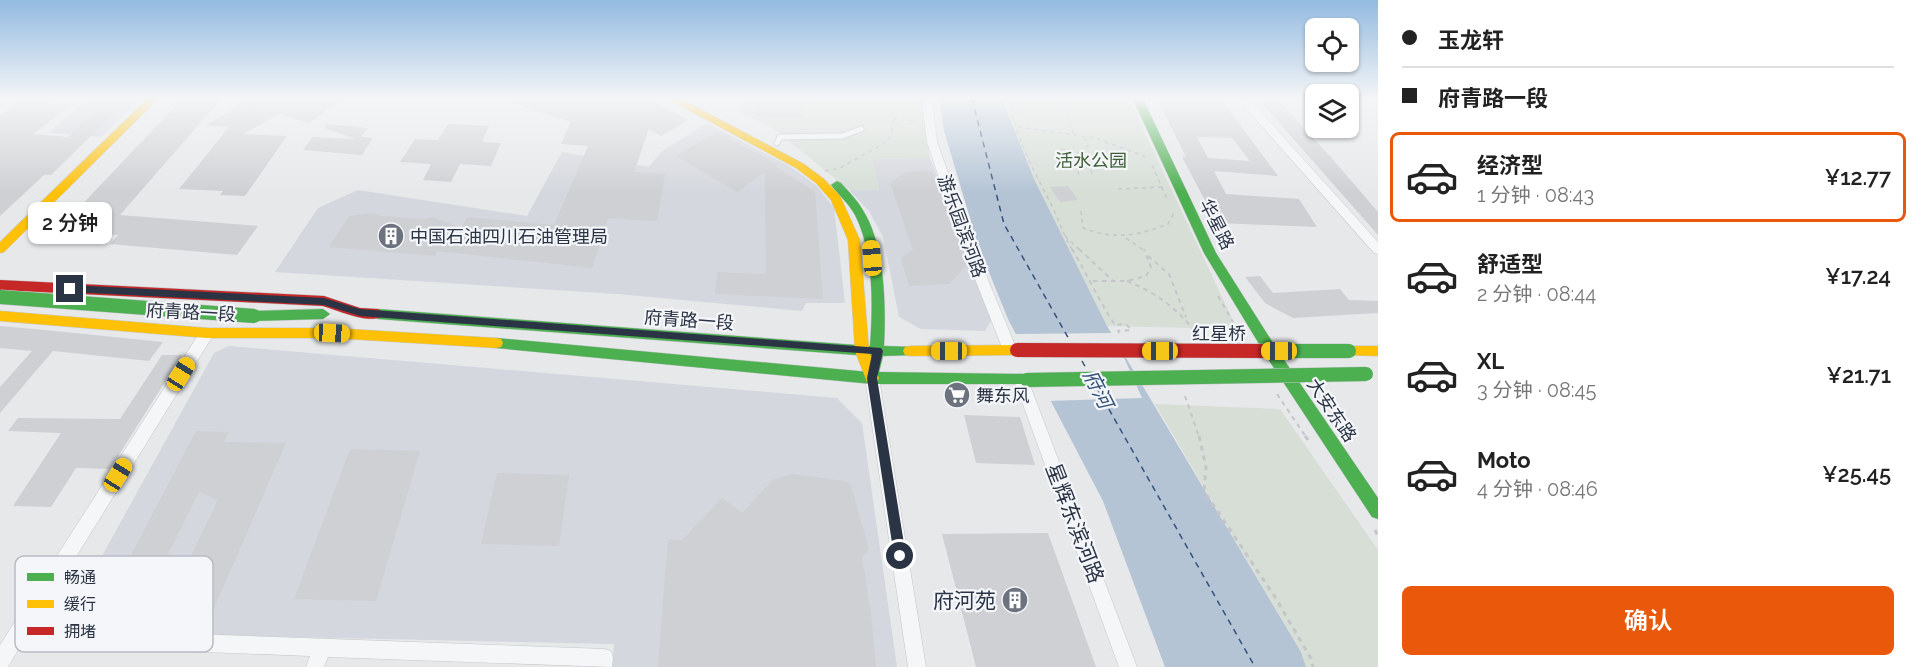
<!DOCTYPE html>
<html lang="zh">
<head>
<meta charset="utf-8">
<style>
	body { margin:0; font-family:Raleway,"Noto Sans SC",sans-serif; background:#f2f2f2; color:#222; height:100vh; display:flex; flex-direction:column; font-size:22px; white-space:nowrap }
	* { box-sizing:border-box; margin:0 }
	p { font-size:20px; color:#767676 }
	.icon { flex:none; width:33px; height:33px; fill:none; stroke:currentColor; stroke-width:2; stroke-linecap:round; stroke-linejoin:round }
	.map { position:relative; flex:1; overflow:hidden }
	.side { display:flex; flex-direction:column; background:#fff; width:540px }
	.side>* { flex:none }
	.guide { display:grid; align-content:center; height:132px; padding:0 24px; background:#fff }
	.tools { position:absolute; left:1305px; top:18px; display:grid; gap:12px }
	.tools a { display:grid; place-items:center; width:54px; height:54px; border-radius:9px; background:#fff; box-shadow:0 2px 4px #0004; font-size:30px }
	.end { position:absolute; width:27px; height:27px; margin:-14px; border:8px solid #2b3445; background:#fff; box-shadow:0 0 0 3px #fff }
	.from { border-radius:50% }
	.bubble { position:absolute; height:42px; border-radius:9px; background:#fff; box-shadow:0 2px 4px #0004; font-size:20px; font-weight:600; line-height:42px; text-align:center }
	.car { position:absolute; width:18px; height:36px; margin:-18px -9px; border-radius:8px; box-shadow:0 0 4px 2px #0007; background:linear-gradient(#f5c518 24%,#345 0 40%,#f5c518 0 76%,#345 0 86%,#f5c518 0) }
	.guide b { display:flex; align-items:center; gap:21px; height:57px; font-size:22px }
	.guide b+b { border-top:2px solid #e0e0e0 }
	.guide i { width:15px; height:15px; background:#222 }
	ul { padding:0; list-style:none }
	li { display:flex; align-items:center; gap:18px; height:90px; margin:0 12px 9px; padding:0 12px; border:3px solid transparent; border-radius:9px }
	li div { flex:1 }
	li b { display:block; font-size:22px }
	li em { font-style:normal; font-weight:600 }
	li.active { border-color:#ea580c }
	li>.icon { width:54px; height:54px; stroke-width:1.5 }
	.button { display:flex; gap:12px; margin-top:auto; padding:12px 24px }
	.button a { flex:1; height:69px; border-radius:9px; background:#ea580c; color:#fff; font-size:24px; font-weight:600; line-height:69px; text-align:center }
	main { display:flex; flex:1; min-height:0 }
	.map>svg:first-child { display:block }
	.built { fill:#d4d7dd }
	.green { fill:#d6ded6 }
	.water { fill:#b4c4d5 }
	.pier { fill:#e6e8ea }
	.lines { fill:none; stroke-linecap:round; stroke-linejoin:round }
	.ferry { stroke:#34527a; stroke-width:1.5; stroke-dasharray:6 5; stroke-linecap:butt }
	.building { fill:#ced0d3; fill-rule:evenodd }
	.lane-casing { stroke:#c4c6c8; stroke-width:7 }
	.street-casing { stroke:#c4c6c8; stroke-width:1 }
	.fast-casing { stroke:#c4c6c8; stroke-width:1 }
	.slow-casing { stroke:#c4c6c8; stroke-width:1 }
	.jam-casing { stroke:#c4c6c8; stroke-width:1 }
	.path-far2 { stroke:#c5c6ca; stroke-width:1.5; stroke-dasharray:4 4; stroke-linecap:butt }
	.path-far1 { stroke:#c5c6ca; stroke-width:2; stroke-dasharray:4.5 4.5; stroke-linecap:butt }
	.path { stroke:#c5c6ca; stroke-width:3; stroke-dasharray:5 5; stroke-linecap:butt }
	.lane { stroke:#f5f6f7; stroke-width:5 }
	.street { fill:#f5f6f7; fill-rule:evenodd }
	.fast { fill:#4caf50; fill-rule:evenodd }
	.slow { fill:#ffc107; fill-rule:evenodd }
	.jam { fill:#c62828; fill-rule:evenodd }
	.fast-bridge-casing { stroke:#c2c5c8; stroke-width:15; stroke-linecap:butt }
	.jam-bridge-casing { stroke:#c2c5c8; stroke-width:15; stroke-linecap:butt }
	.fast-bridge { stroke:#4caf50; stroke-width:14 }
	.jam-bridge { stroke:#c62828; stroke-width:14 }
	.route { fill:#2b3445 }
	.labels { text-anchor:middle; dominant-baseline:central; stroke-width:4.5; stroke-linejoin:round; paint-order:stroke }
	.park-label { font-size:18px; fill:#3f6138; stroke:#f4f6f9 }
	.street-label { font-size:18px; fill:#2b3445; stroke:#f4f6f9 }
	.poi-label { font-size:18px; fill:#2b3445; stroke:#f4f6f9; text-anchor:start }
	.water-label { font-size:20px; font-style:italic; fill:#34527a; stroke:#f4f6f9 }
	.near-street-label { font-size:21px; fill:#2b3445; stroke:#f4f6f9 }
	.near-poi-label { font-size:21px; fill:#2b3445; stroke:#f4f6f9; text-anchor:end }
	.key { fill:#f4f6f9; stroke:#b8bcc3; stroke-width:1.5 }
	.key-label { font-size:16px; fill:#2b3445 }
</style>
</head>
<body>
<main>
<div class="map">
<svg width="1378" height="667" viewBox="0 0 1378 667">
	<rect width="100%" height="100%" fill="#e6e8ea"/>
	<path class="built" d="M 88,99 L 141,99 L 101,137 L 48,133 Z
		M 707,123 L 791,167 L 817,186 L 834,208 L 845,303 L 806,303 L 802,311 L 617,294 L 275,272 L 318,208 L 358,190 L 527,216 L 562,152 L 649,167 L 661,152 Z
		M 930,158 L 993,317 L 985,331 L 921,329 L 899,317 L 883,237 L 869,211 L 849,190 L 879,190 L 872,159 Z
		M 229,346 L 837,398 L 862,423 L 897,667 L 612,667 L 614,644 L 60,632 L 214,353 Z"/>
	<path class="green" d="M 746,99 L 921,99 L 930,158 L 872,159 L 879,190 L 849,190 L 773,128 L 742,113 Z
		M 1002,99 L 1129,99 L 1237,329 L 1107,326 L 1034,179 Z
		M 1155,404 L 1280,409 L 1378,550 L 1378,667 L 1306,667 L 1301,652 Z"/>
	<path class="water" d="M 939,99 L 1002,99 L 1034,179 L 1107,326 L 1301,652 L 1306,667 L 1165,667 L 1103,501 L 1008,319 L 978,245 L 944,131 Z"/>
	<path class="pier" d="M 1113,333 L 1142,398 L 1048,401 L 1012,334 Z"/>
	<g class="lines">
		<path class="ferry" d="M 972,99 L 1004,224 L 1070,341
			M 1082,361 L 1087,370
			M 1098,390 L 1255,667"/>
	</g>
	<path class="building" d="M 110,99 L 129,99 L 51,175 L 44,175 L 0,216 L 0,116 L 22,100 L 70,105 L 33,134 L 68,137 Z
		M 182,99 L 221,99 L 120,215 L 258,226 L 237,255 L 110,244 L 118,235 L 57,231 Z
		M 248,99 L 343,99 L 309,123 L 280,114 L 243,134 L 287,136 L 245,196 L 220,195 L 223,191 L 179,189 L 229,127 L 207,125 Z
		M 509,99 L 650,99 L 688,120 L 661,136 L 649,129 L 634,172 L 665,174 L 657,221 L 608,218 L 592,268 L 437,251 L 435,256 L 329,247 L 349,216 L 374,213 L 381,216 L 423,219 L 432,217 L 461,228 L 467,217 L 554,225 L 588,146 L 561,144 L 571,122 L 509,102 Z
		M 758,99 L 803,99 L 803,118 L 757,117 Z
		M 1157,99 L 1221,99 L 1278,176 L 1214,171 L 1226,194 L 1299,199 L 1317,227 L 1217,223 L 1182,157 L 1186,157 ZM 1197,137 L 1232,138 L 1250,161 L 1208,158 Z
		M 1258,99 L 1277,99 L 1329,155 L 1378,212 L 1378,235 Z
		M 326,124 L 368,128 L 361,137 L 373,138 L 362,155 L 303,150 L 313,137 L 355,139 L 325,128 Z
		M 448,124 L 489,126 L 482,142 L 501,143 L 491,166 L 460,164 L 451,182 L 423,180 L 431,164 L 400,162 L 415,139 L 438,140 Z
		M 717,132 L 777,164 L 775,166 L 815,192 L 823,299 L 715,294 L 717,272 L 766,274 L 765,172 L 737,192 L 676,156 Z
		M 927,170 L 934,174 L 967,265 L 949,284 L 909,286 L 901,258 L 913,250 L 890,183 L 905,172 Z
		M 1068,186 L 1078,200 L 1060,202 L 1050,187 Z
		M 1260,276 L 1273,293 L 1340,289 L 1349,300 L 1378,301 L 1378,313 L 1293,318 L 1265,303 L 1245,277 Z
		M 0,326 L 45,330 L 163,342 L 149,361 L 53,351 L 0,413 L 0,387 L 32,351 L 0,348 Z
		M 162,355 L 182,355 L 110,469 L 76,468 L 51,507 L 13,506 L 61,433 L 8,431 L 18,418 L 120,419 Z
		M 964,415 L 1020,417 L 1035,465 L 976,463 Z
		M 196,431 L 229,432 L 224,442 L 286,443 L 212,613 L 164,612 L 218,500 L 199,492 L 135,621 L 97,620 Z
		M 350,449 L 420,451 L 376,601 L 294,599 Z
		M 497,473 L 569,475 L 559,546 L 481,544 Z
		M 792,474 L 844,481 L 849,483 L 852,489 L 869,549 L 862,557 L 871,614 L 876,667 L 658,667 L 668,539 L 682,540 L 722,498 L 742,513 L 773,480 Z
		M 1048,533 L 1096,667 L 976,667 L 942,534 Z"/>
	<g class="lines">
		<defs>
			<path id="lane" d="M 777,143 L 780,137 L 842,136 L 861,129"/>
			<path id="street" d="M 922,99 L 932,99 L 937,142 L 974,246 L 1017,350 L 1015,354 L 1005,354 L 1003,350 L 962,246 L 927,142 Z
				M 1238,99 L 1249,99 L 1378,242 L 1378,254 L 1374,253 Z
				M 207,328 L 214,333 L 212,337 L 32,628 L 604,649 L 611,651 L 613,658 L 612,667 L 328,657 L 324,667 L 306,667 L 310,656 L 21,645 L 8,667 L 0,667 L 0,645 L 202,329 Z
				M 872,372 L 877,374 L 879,378 L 926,667 L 908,667 L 865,378 L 867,374 Z
				M 1021,374 L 1026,376 L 1028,380 L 1137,667 L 1119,667 L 1014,380 L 1016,376 Z"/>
			<path id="fast" d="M 1133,99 L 1143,99 L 1216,253 L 1280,354 L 1378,498 L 1378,519 L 1372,517 L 1270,362 L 1204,253 Z
				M 837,181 L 841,183 C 849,192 858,201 864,212 C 885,247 886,306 884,346 L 915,347 L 917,351 L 915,355 L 883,356 L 879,372 L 1027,374 L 1032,376 L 1034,380 L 1032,384 L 872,384 L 496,348 L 491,347 L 489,343 L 491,339 L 496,338 L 869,372 L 867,369 L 869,356 L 378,319 L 371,314 L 378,309 L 870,346 C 873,305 874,252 855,215 C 849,204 839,195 831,185 Z
				M 323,309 L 330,314 L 323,319 L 254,321 L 247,316 L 254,311 Z"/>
			<path id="slow" d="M 147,99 L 158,99 L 4,252 L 0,253 L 0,242 Z
				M 668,99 L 681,99 L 804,164 L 824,179 L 840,196 L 860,240 L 869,351 L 879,378 L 877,382 L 867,382 L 855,351 L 848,240 L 831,200 L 816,183 L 796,168 Z
				M 0,311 L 207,328 L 332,328 L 496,338 L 501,339 L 503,343 L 501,347 L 496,348 L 332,338 L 207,338 L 0,321 Z
				M 1017,345 L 1022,346 L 1024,350 L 1022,354 L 1017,355 L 910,356 L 905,355 L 903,351 L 905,347 L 910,346 Z
				M 1349,346 L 1378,346 L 1378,356 L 1344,355 L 1342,351 L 1344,347 Z"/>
			<path id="jam" d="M 0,280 L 324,296 L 360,308 L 378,309 L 385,314 C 374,327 337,310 323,306 L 0,290 Z"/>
		</defs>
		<use href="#lane" class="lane-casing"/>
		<use href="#street" class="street-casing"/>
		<use href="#fast" class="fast-casing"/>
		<use href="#slow" class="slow-casing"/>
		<use href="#jam" class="jam-casing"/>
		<path class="path-far2" d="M 1010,99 C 1014,137 1036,174 1053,208 C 1060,223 1064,237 1073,251
			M 1049,99 L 1068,117 L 1074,135
			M 1060,108 L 1065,99
			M 893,119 L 917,121
			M 1018,127 L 1095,138 L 1149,158
			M 1081,154 L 1089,144 L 1083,137
			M 1152,165 L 1168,201
			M 825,171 L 840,168 L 888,141 L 893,127 L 893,99
			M 1079,175 L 1075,162 L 1062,154 L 1062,150 C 1079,149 1091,159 1092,176
			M 1118,189 L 1162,187
			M 1081,211 L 1083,228 C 1114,240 1138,236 1168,224 L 1174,213
			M 1065,236 L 1081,251
			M 1126,238 L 1145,251"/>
		<path class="path-far1" d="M 1072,249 C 1087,274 1099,301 1115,325 L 1126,324 L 1131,330 L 1118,331 L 1120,334
			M 1079,249 L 1113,281
			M 1148,256 L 1169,274 L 1186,317
			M 1093,281 L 1127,281 L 1146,276 L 1151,267 L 1144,249
			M 1127,281 C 1155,292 1177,308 1195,332
			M 1218,296 L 1233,322
			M 1277,394 L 1306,437
			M 1185,396 L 1199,437"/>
		<path class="path" d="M 1199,436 L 1206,467 L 1204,491 L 1275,597 L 1310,657 L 1313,667
			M 1305,436 L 1309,441
			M 1375,530 L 1378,536"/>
		<use href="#lane" class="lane"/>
		<use href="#street" class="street"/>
		<use href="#fast" class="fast"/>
		<use href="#slow" class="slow"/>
		<use href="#jam" class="jam"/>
		<defs>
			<path id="fast-bridge" d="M 0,297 L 254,316
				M 1273,351 L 1349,351
				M 1027,380 L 1366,374"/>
			<path id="jam-bridge" d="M 1017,350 L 1273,351"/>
		</defs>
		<use href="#fast-bridge" class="fast-bridge-casing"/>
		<use href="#jam-bridge" class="jam-bridge-casing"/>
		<use href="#fast-bridge" class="fast-bridge"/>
		<use href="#jam-bridge" class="jam-bridge"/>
	</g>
	<linearGradient id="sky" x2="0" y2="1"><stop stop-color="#93bae0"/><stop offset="0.51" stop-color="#f4f5f6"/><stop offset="1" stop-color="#f4f5f6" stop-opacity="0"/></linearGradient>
	<rect width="1378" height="193" fill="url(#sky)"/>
	<path class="route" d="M 70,285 L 324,298 L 360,309 L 881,348 L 883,351 L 877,378 L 906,556 L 900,562 L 894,556 L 867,378 L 872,354 L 360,316 L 324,305 L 70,292 L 65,289 Z"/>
	<defs>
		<symbol id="building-disc" viewBox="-11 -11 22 22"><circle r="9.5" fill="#6c737f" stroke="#f4f6f9"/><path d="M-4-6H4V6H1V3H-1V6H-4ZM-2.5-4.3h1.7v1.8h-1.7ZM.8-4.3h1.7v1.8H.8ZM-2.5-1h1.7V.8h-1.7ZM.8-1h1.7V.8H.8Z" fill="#fff"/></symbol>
		<symbol id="supermarket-disc" viewBox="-11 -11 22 22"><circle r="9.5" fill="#6c737f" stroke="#f4f6f9"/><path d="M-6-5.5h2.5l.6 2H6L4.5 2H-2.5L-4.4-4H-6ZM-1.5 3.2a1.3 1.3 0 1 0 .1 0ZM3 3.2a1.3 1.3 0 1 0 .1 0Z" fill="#fff"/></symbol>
	</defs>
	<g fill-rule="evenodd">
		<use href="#building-disc" x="376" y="221" width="30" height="30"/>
		<use href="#supermarket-disc" x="942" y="380" width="30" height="30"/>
		<use href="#building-disc" x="1000" y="585" width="30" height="30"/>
	</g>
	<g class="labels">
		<g class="park-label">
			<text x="1091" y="160">活水公园</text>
		</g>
		<g class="street-label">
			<text transform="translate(1217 224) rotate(63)">华星路</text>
			<text transform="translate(962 226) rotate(70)">游乐园滨河路</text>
			<text transform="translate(191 312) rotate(3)">府青路一段</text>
			<text transform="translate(689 320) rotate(4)">府青路一段</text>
			<text x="1219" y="333">红星桥</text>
			<text transform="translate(1332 410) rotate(56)">大安东路</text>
		</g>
		<g class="poi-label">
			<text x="410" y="236">中国石油四川石油管理局</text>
			<text x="976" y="395">舞东风</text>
		</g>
		<g class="water-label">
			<text transform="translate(1098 389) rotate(63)">府河</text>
		</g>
		<g class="near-street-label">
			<text transform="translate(1075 523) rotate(69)">星辉东滨河路</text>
		</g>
		<g class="near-poi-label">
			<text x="996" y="600">府河苑</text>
		</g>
	</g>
	<rect x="15" y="556" width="198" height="96" rx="9" class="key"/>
	<rect x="27" y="573" width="27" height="8" fill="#4caf50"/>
	<rect x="27" y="600" width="27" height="8" fill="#ffc107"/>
	<rect x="27" y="627" width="27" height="8" fill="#c62828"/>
	<g class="key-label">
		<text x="64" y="583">畅通</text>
		<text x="64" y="610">缓行</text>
		<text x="64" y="637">拥堵</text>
	</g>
</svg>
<div class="tools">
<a><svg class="icon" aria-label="locate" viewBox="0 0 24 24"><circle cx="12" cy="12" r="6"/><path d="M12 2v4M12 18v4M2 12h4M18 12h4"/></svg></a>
<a><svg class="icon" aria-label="layers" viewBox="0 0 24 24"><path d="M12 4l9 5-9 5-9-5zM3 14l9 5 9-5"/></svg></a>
</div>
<i class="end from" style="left:900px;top:556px"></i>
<i class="end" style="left:70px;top:289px"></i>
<div class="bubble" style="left:28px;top:202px;width:84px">2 分钟</div>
<i class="car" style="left:872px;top:258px;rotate:355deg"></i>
<i class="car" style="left:332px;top:333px;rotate:93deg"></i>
<i class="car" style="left:949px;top:351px;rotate:270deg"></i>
<i class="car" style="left:1160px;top:351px;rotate:270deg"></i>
<i class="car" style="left:1279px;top:351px;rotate:270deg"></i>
<i class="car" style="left:181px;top:374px;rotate:32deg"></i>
<i class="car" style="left:118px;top:475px;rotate:32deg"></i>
</div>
<section class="side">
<div class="guide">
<b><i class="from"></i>玉龙轩</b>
<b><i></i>府青路一段</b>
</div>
<ul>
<li class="active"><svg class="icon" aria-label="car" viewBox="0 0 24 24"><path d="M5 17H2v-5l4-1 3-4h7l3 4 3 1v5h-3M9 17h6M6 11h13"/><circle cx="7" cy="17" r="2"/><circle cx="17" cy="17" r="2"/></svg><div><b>经济型</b><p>1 分钟 · 08:43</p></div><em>¥12.77</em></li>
<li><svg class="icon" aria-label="car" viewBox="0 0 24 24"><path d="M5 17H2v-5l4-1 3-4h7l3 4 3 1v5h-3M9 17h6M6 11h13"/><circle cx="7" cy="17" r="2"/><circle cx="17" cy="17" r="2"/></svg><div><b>舒适型</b><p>2 分钟 · 08:44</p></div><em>¥17.24</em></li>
<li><svg class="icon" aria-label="car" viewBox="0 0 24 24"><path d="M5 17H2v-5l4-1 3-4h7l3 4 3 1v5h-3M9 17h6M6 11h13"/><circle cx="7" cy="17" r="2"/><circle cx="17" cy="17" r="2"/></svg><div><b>XL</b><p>3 分钟 · 08:45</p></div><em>¥21.71</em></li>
<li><svg class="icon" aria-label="car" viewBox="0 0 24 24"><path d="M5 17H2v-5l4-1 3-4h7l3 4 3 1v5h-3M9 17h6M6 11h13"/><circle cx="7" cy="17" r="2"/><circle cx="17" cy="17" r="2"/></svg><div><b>Moto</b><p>4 分钟 · 08:46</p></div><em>¥25.45</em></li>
</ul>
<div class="button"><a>确认</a></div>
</section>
</main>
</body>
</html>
